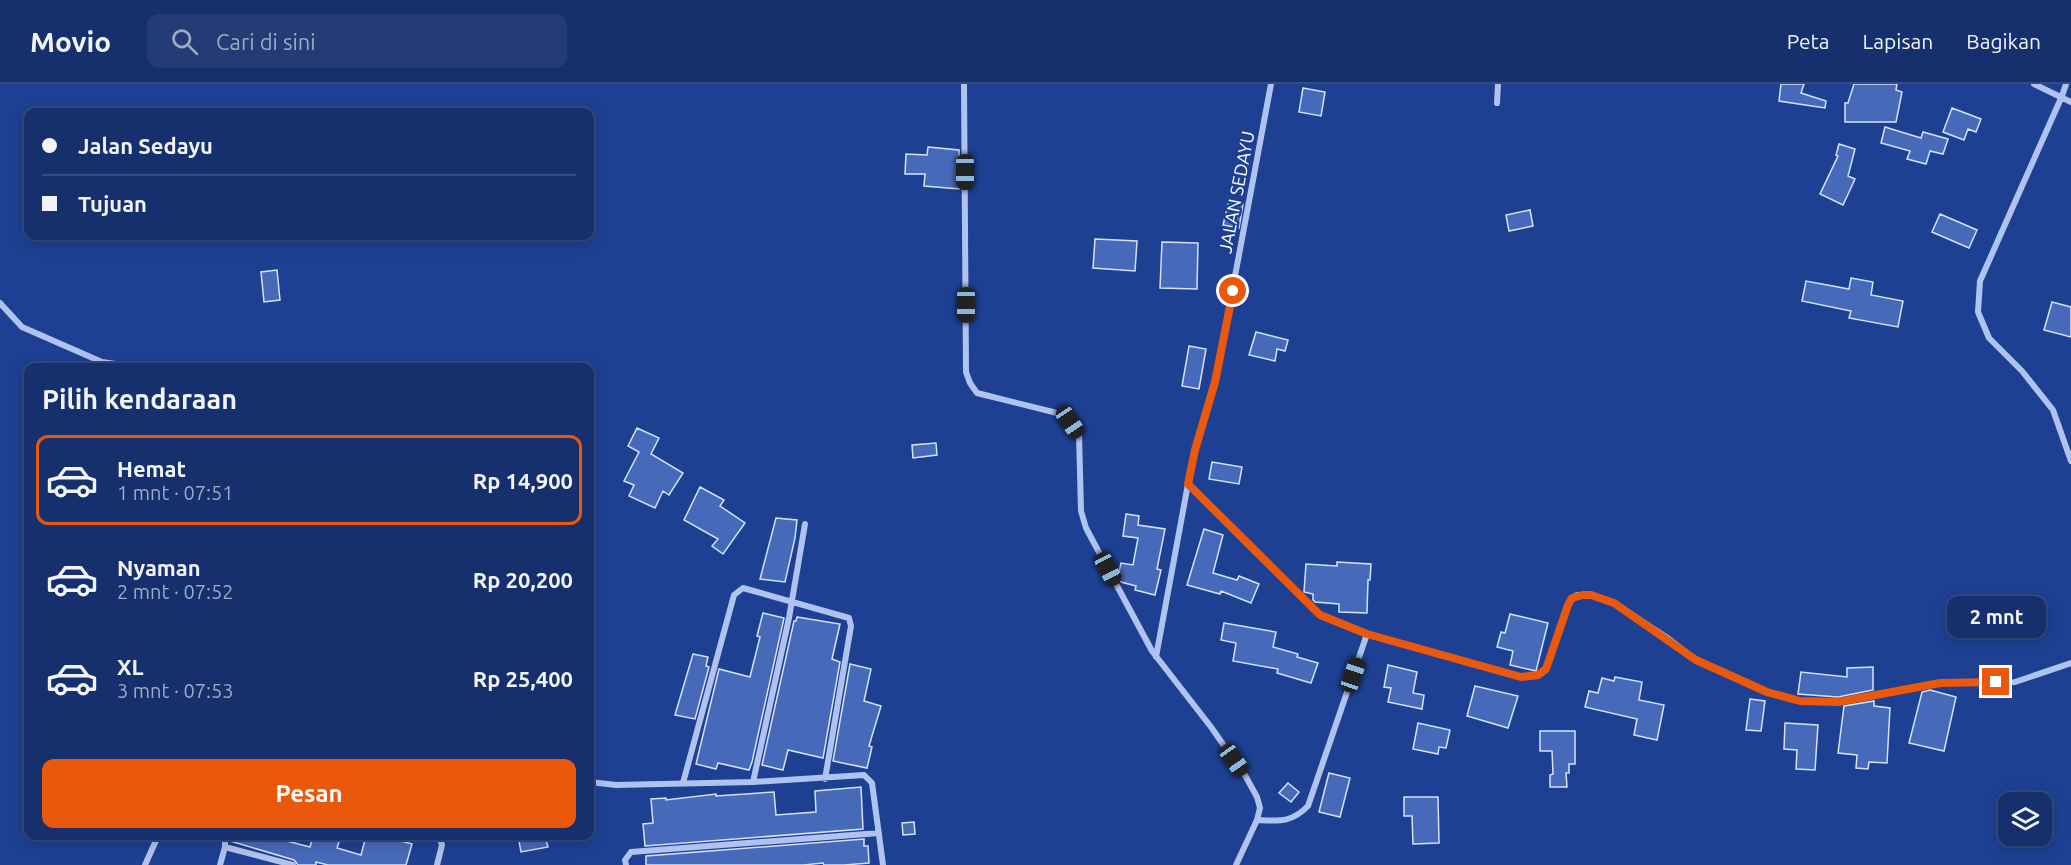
<!DOCTYPE html>
<html lang="id">
<head>
<meta charset="utf-8">
<style>
	body { margin:0; font-family:Ubuntu,sans-serif; background:#233c76; color:#f1f3f6; height:100vh; display:flex; flex-direction:column; font-size:22px; white-space:nowrap }
	* { box-sizing:border-box; margin:0 }
	p { font-size:20px; color:#9ea9c2 }
	.icon { flex:none; width:33px; height:33px; fill:none; stroke:currentColor; stroke-width:2; stroke-linecap:round; stroke-linejoin:round }
	.map { position:relative; flex:1; overflow:hidden }
	.drawer { position:absolute; left:24px; top:279px; width:570px; height:477px; display:flex; flex-direction:column; background:#16306e; border-radius:12px; box-shadow:0 3px 15px #0003,0 0 0 2px #354b81 }
	.drawer>* { flex:none }
	.hud { position:absolute; left:24px; top:24px; width:570px; height:132px; border-radius:12px; box-shadow:0 3px 15px #0003,0 0 0 2px #354b81; display:grid; align-content:center; height:132px; padding:0 18px; background:#16306e }
	.tools { position:absolute; left:1998px; top:708px; display:grid; gap:12px }
	.tools a { display:grid; place-items:center; width:54px; height:54px; border-radius:12px; background:#16306e; box-shadow:0 3px 15px #0003,0 0 0 2px #354b81; font-size:30px }
	.end { position:absolute; width:27px; height:27px; margin:-14px; border:8px solid #ea580c; background:#fff; box-shadow:0 0 0 3px #fff }
	.from { border-radius:50% }
	.bubble { position:absolute; height:42px; border-radius:12px; background:#16306e; box-shadow:0 3px 15px #0003,0 0 0 2px #354b81; font-size:20px; font-weight:700; line-height:42px; text-align:center }
	.car { position:absolute; width:18px; height:36px; margin:-18px -9px; border-radius:8px; box-shadow:0 0 4px 2px #0007; background:linear-gradient(#222 24%,#8ab4d8 0 40%,#222 0 76%,#8ab4d8 0 86%,#222 0) }
	.hud b { display:flex; align-items:center; gap:21px; height:57px; font-size:22px }
	.hud b+b { border-top:2px solid #354b81 }
	.hud i { width:15px; height:15px; background:#f1f3f6 }
	ul { padding:0; list-style:none }
	li { display:flex; align-items:center; gap:18px; height:90px; margin:0 12px 9px; padding:0 6px; border:3px solid transparent; border-radius:12px }
	li div { flex:1 }
	li b { display:block; font-size:22px }
	li em { font-style:normal; font-weight:700 }
	li.current { border-color:#ea580c }
	li>.icon { width:54px; height:54px; stroke-width:1.5 }
	h2 { padding:0 18px; font-size:27px; line-height:72px }
	.cta { display:flex; gap:12px; margin-top:auto; padding:12px 18px }
	.cta a { flex:1; height:69px; border-radius:12px; background:#ea580c; color:#fff; font-size:24px; font-weight:700; line-height:69px; text-align:center }
	header { display:flex; align-items:center; gap:36px; box-sizing:border-box; height:84px; padding:0 30px; background:#16306e; border-bottom:2px solid #354b81 }
	header strong { font-size:28px }
	nav { display:flex; gap:33px; margin-inline-start:auto; font-size:21px }
	.search { width:420px; height:54px; background:#233c76; display:flex; align-items:center; gap:15px; box-sizing:border-box; padding:0 21px; border-radius:12px; color:#9ea9c2; font-size:22px }
	.map>svg:first-child { display:block }
	.building { fill:#4769b9; stroke:#d6e1fa; stroke-width:1.5 }
	.lines { fill:none; stroke-linecap:round; stroke-linejoin:round }
	.street { stroke:#b0c3ee; stroke-width:6 }
	.route { stroke:#ea580c; stroke-width:8 }
	.labels { text-anchor:middle; dominant-baseline:central; stroke-width:5; stroke-linejoin:round; paint-order:stroke }
	.street-label { font-size:18px; fill:#fff; stroke:#1e4092 }
</style>
</head>
<body>
<header>
<strong>Movio</strong>
<div class="search"><svg class="icon" aria-label="search" viewBox="0 0 24 24"><circle cx="10" cy="10" r="6"/><path d="M15 15l6 6"/></svg>Cari di sini</div>
<nav><a>Peta</a><a>Lapisan</a><a>Bagikan</a></nav>
</header>
<div class="map">
<svg width="2071" height="781" viewBox="0 0 2071 781">
	<rect width="100%" height="100%" fill="#1e4092"/>
	<path class="building" d="M 1781,0 L 1804,0 L 1801,9 L 1826,17 L 1825,24 L 1779,17 Z
		M 1854,0 L 1897,0 L 1896,6 L 1902,8 L 1896,38 L 1845,38 L 1845,19 L 1848,19 Z
		M 1303,4 L 1325,8 L 1321,32 L 1299,28 Z
		M 1952,24 L 1981,35 L 1976,48 L 1968,45 L 1964,56 L 1943,48 Z
		M 1885,43 L 1921,54 L 1923,48 L 1948,55 L 1943,70 L 1930,67 L 1926,80 L 1907,75 L 1910,67 L 1881,59 Z
		M 1839,60 L 1855,65 L 1848,92 L 1855,95 L 1843,121 L 1820,110 L 1838,72 L 1836,71 Z
		M 928,63 L 959,66 L 959,105 L 924,102 L 925,90 L 905,90 L 906,70 L 927,71 Z
		M 1229,116 L 1243,120 L 1239,144 L 1223,141 Z
		M 1530,126 L 1533,142 L 1509,147 L 1506,131 Z
		M 1940,130 L 1977,146 L 1969,164 L 1932,148 Z
		M 1095,155 L 1137,157 L 1135,187 L 1093,184 Z
		M 1162,158 L 1198,159 L 1197,205 L 1160,204 Z
		M 277,186 L 280,216 L 264,218 L 261,188 Z
		M 1851,194 L 1873,198 L 1871,211 L 1903,217 L 1898,243 L 1849,234 L 1851,227 L 1802,217 L 1806,197 L 1849,205 Z
		M 2052,218 L 2071,223 L 2071,253 L 2044,246 Z
		M 1256,248 L 1288,256 L 1285,267 L 1277,265 L 1275,277 L 1249,271 Z
		M 1189,262 L 1206,265 L 1199,305 L 1182,302 Z
		M 637,344 L 659,354 L 651,370 L 683,389 L 669,411 L 663,407 L 655,424 L 629,412 L 634,401 L 624,397 L 639,368 L 628,362 Z
		M 936,359 L 937,371 L 913,374 L 912,361 Z
		M 1212,378 L 1242,383 L 1239,400 L 1209,395 Z
		M 700,403 L 724,416 L 720,422 L 745,439 L 723,470 L 712,462 L 718,455 L 684,436 Z
		M 1126,430 L 1139,432 L 1138,441 L 1165,445 L 1157,485 L 1161,486 L 1155,511 L 1135,506 L 1136,502 L 1121,498 L 1118,493 L 1121,479 L 1133,481 L 1138,454 L 1123,452 Z
		M 776,434 L 797,436 L 795,454 L 785,498 L 760,495 Z
		M 1204,445 L 1223,451 L 1213,489 L 1237,496 L 1239,492 L 1259,500 L 1251,519 L 1221,507 L 1220,510 L 1187,501 Z
		M 1337,478 L 1371,480 L 1370,496 L 1368,496 L 1367,529 L 1339,528 L 1339,520 L 1315,518 L 1313,516 L 1313,510 L 1304,508 L 1306,480 L 1337,482 Z
		M 763,529 L 784,534 L 752,678 L 749,686 L 718,679 L 716,685 L 696,680 L 719,585 L 750,593 L 760,553 L 757,552 Z
		M 1510,530 L 1548,539 L 1536,587 L 1510,581 L 1513,567 L 1497,563 L 1501,548 L 1505,549 Z
		M 797,533 L 840,540 L 832,575 L 840,578 L 823,674 L 788,666 L 783,686 L 762,681 L 794,537 L 796,537 Z
		M 1224,539 L 1276,548 L 1273,563 L 1298,570 L 1297,573 L 1318,579 L 1311,599 L 1277,589 L 1278,585 L 1233,577 L 1236,559 L 1221,556 Z
		M 693,570 L 708,573 L 706,582 L 709,583 L 695,635 L 675,631 Z
		M 850,580 L 871,585 L 864,617 L 881,622 L 869,662 L 872,663 L 867,684 L 833,677 Z
		M 1388,581 L 1417,588 L 1413,609 L 1424,611 L 1422,625 L 1388,618 L 1391,604 L 1384,603 Z
		M 1873,583 L 1873,606 L 1838,613 L 1798,610 L 1801,588 L 1847,593 L 1847,584 Z
		M 1615,593 L 1642,598 L 1639,616 L 1664,621 L 1657,656 L 1634,651 L 1637,635 L 1585,623 L 1589,607 L 1598,609 L 1602,594 L 1614,597 Z
		M 1475,602 L 1518,612 L 1508,644 L 1467,632 Z
		M 1930,606 L 1956,613 L 1944,667 L 1909,659 L 1922,608 Z
		M 1750,615 L 1765,617 L 1761,647 L 1746,646 Z
		M 1874,617 L 1874,622 L 1890,624 L 1887,679 L 1869,678 L 1868,685 L 1856,684 L 1857,671 L 1838,669 L 1844,622 Z
		M 1418,639 L 1450,646 L 1446,664 L 1439,663 L 1438,670 L 1413,665 Z
		M 1785,639 L 1818,641 L 1815,686 L 1796,685 L 1797,666 L 1784,665 Z
		M 1540,647 L 1575,647 L 1575,680 L 1569,680 L 1569,689 L 1566,689 L 1567,703 L 1550,703 L 1550,691 L 1553,690 L 1552,667 L 1540,667 Z
		M 1329,689 L 1350,694 L 1340,733 L 1319,728 Z
		M 1288,699 L 1299,708 L 1291,718 L 1279,709 Z
		M 861,703 L 863,745 L 645,762 L 643,740 L 653,739 L 651,715 L 666,714 L 666,716 L 716,710 L 716,712 L 774,708 L 776,731 L 816,728 L 815,707 Z
		M 1404,713 L 1438,713 L 1439,759 L 1413,760 L 1412,732 L 1404,732 Z
		M 914,738 L 915,750 L 903,751 L 902,739 Z
		M 230,752 L 268,752 L 310,763 L 313,752 L 341,752 L 337,764 L 361,771 L 366,752 L 387,753 L 412,760 L 406,781 L 328,781 L 316,778 L 316,781 L 298,781 L 294,776 L 230,757 Z
		M 518,752 L 545,752 L 548,763 L 521,768 Z
		M 864,755 L 864,762 L 868,762 L 869,779 L 844,781 L 824,781 L 823,779 L 803,781 L 646,781 L 646,772 Z"/>
	<g class="lines">
		<path class="street" d="M 964,0 L 966,288 L 970,299 L 977,309 L 1057,329 L 1070,338 L 1079,350 L 1081,427 L 1086,444 L 1152,567 L 1211,643 L 1246,693 L 1257,713 L 1260,724 L 1257,736 L 1236,781
			M 2034,0 L 2071,18
			M 2066,0 L 2062,12 L 1980,197 L 1978,228 L 1989,254 L 2022,287 L 2053,326 L 2071,377
			M 1497,19 L 1498,0
			M 0,219 L 22,243 L 102,278 L 143,284
			M 1188,400 L 1320,531 L 1367,550 L 1521,593 L 1538,592 L 1546,585 L 1568,521 L 1572,514 L 1577,511 L 1591,511 L 1614,519 L 1666,553 L 1696,576 L 1767,608 L 1800,617 L 1838,618 L 1940,599 L 2015,598 L 2071,579
			M 1156,573 L 1188,400 L 1195,366 L 1215,299 L 1271,0
			M 590,698 L 616,701 L 753,698 L 864,691 L 872,699 L 883,781
			M 753,698 L 789,534 L 805,440
			M 683,699 L 734,511 L 743,504 L 849,534 L 851,542 L 825,695
			M 1257,736 C 1280,737 1291,739 1308,722 L 1367,550
			M 225,763 L 293,781
			M 145,781 L 158,752
			M 220,781 L 225,763 L 225,752
			M 437,781 L 442,761 L 439,752
			M 626,781 L 625,776 L 631,768 L 879,749"/>
	</g>
	<g class="lines">
		<path class="route" d="M 1233,207 L 1215,298 L 1195,366 L 1188,400 L 1320,531 L 1367,550 L 1521,593 L 1538,591 L 1546,585 L 1568,521 L 1572,514 L 1583,511 L 1591,511 L 1614,519 L 1696,576 L 1767,608 L 1800,617 L 1838,618 L 1940,599 L 1996,598"/>
	</g>
	<g class="labels">
		<g class="street-label">
			<text transform="translate(1236 108) rotate(-79)">JALAN SEDAYU</text>
		</g>
	</g>
</svg>
<div class="tools">
<a><svg class="icon" aria-label="layers" viewBox="0 0 24 24"><path d="M12 4l9 5-9 5-9-5zM3 14l9 5 9-5"/></svg></a>
</div>
<i class="end from" style="left:1233px;top:207px"></i>
<i class="end" style="left:1996px;top:598px"></i>
<div class="bubble" style="left:1947px;top:512px;width:99px">2 mnt</div>
<i class="car" style="left:965px;top:88px;rotate:180deg"></i>
<i class="car" style="left:966px;top:221px;rotate:180deg"></i>
<i class="car" style="left:1070px;top:338px;rotate:146deg"></i>
<i class="car" style="left:1108px;top:485px;rotate:152deg"></i>
<i class="car" style="left:1353px;top:591px;rotate:19deg"></i>
<i class="car" style="left:1234px;top:676px;rotate:145deg"></i>
<div class="hud">
<b><i class="from"></i>Jalan Sedayu</b>
<b><i></i>Tujuan</b>
</div>
<section class="drawer">
<h2>Pilih kendaraan</h2>
<ul>
<li class="current"><svg class="icon" aria-label="car" viewBox="0 0 24 24"><path d="M5 17H2v-5l4-1 3-4h7l3 4 3 1v5h-3M9 17h6M6 11h13"/><circle cx="7" cy="17" r="2"/><circle cx="17" cy="17" r="2"/></svg><div><b>Hemat</b><p>1 mnt · 07:51</p></div><em>Rp 14,900</em></li>
<li><svg class="icon" aria-label="car" viewBox="0 0 24 24"><path d="M5 17H2v-5l4-1 3-4h7l3 4 3 1v5h-3M9 17h6M6 11h13"/><circle cx="7" cy="17" r="2"/><circle cx="17" cy="17" r="2"/></svg><div><b>Nyaman</b><p>2 mnt · 07:52</p></div><em>Rp 20,200</em></li>
<li><svg class="icon" aria-label="car" viewBox="0 0 24 24"><path d="M5 17H2v-5l4-1 3-4h7l3 4 3 1v5h-3M9 17h6M6 11h13"/><circle cx="7" cy="17" r="2"/><circle cx="17" cy="17" r="2"/></svg><div><b>XL</b><p>3 mnt · 07:53</p></div><em>Rp 25,400</em></li>
</ul>
<div class="cta"><a>Pesan</a></div>
</section>
</div>
</body>
</html>
